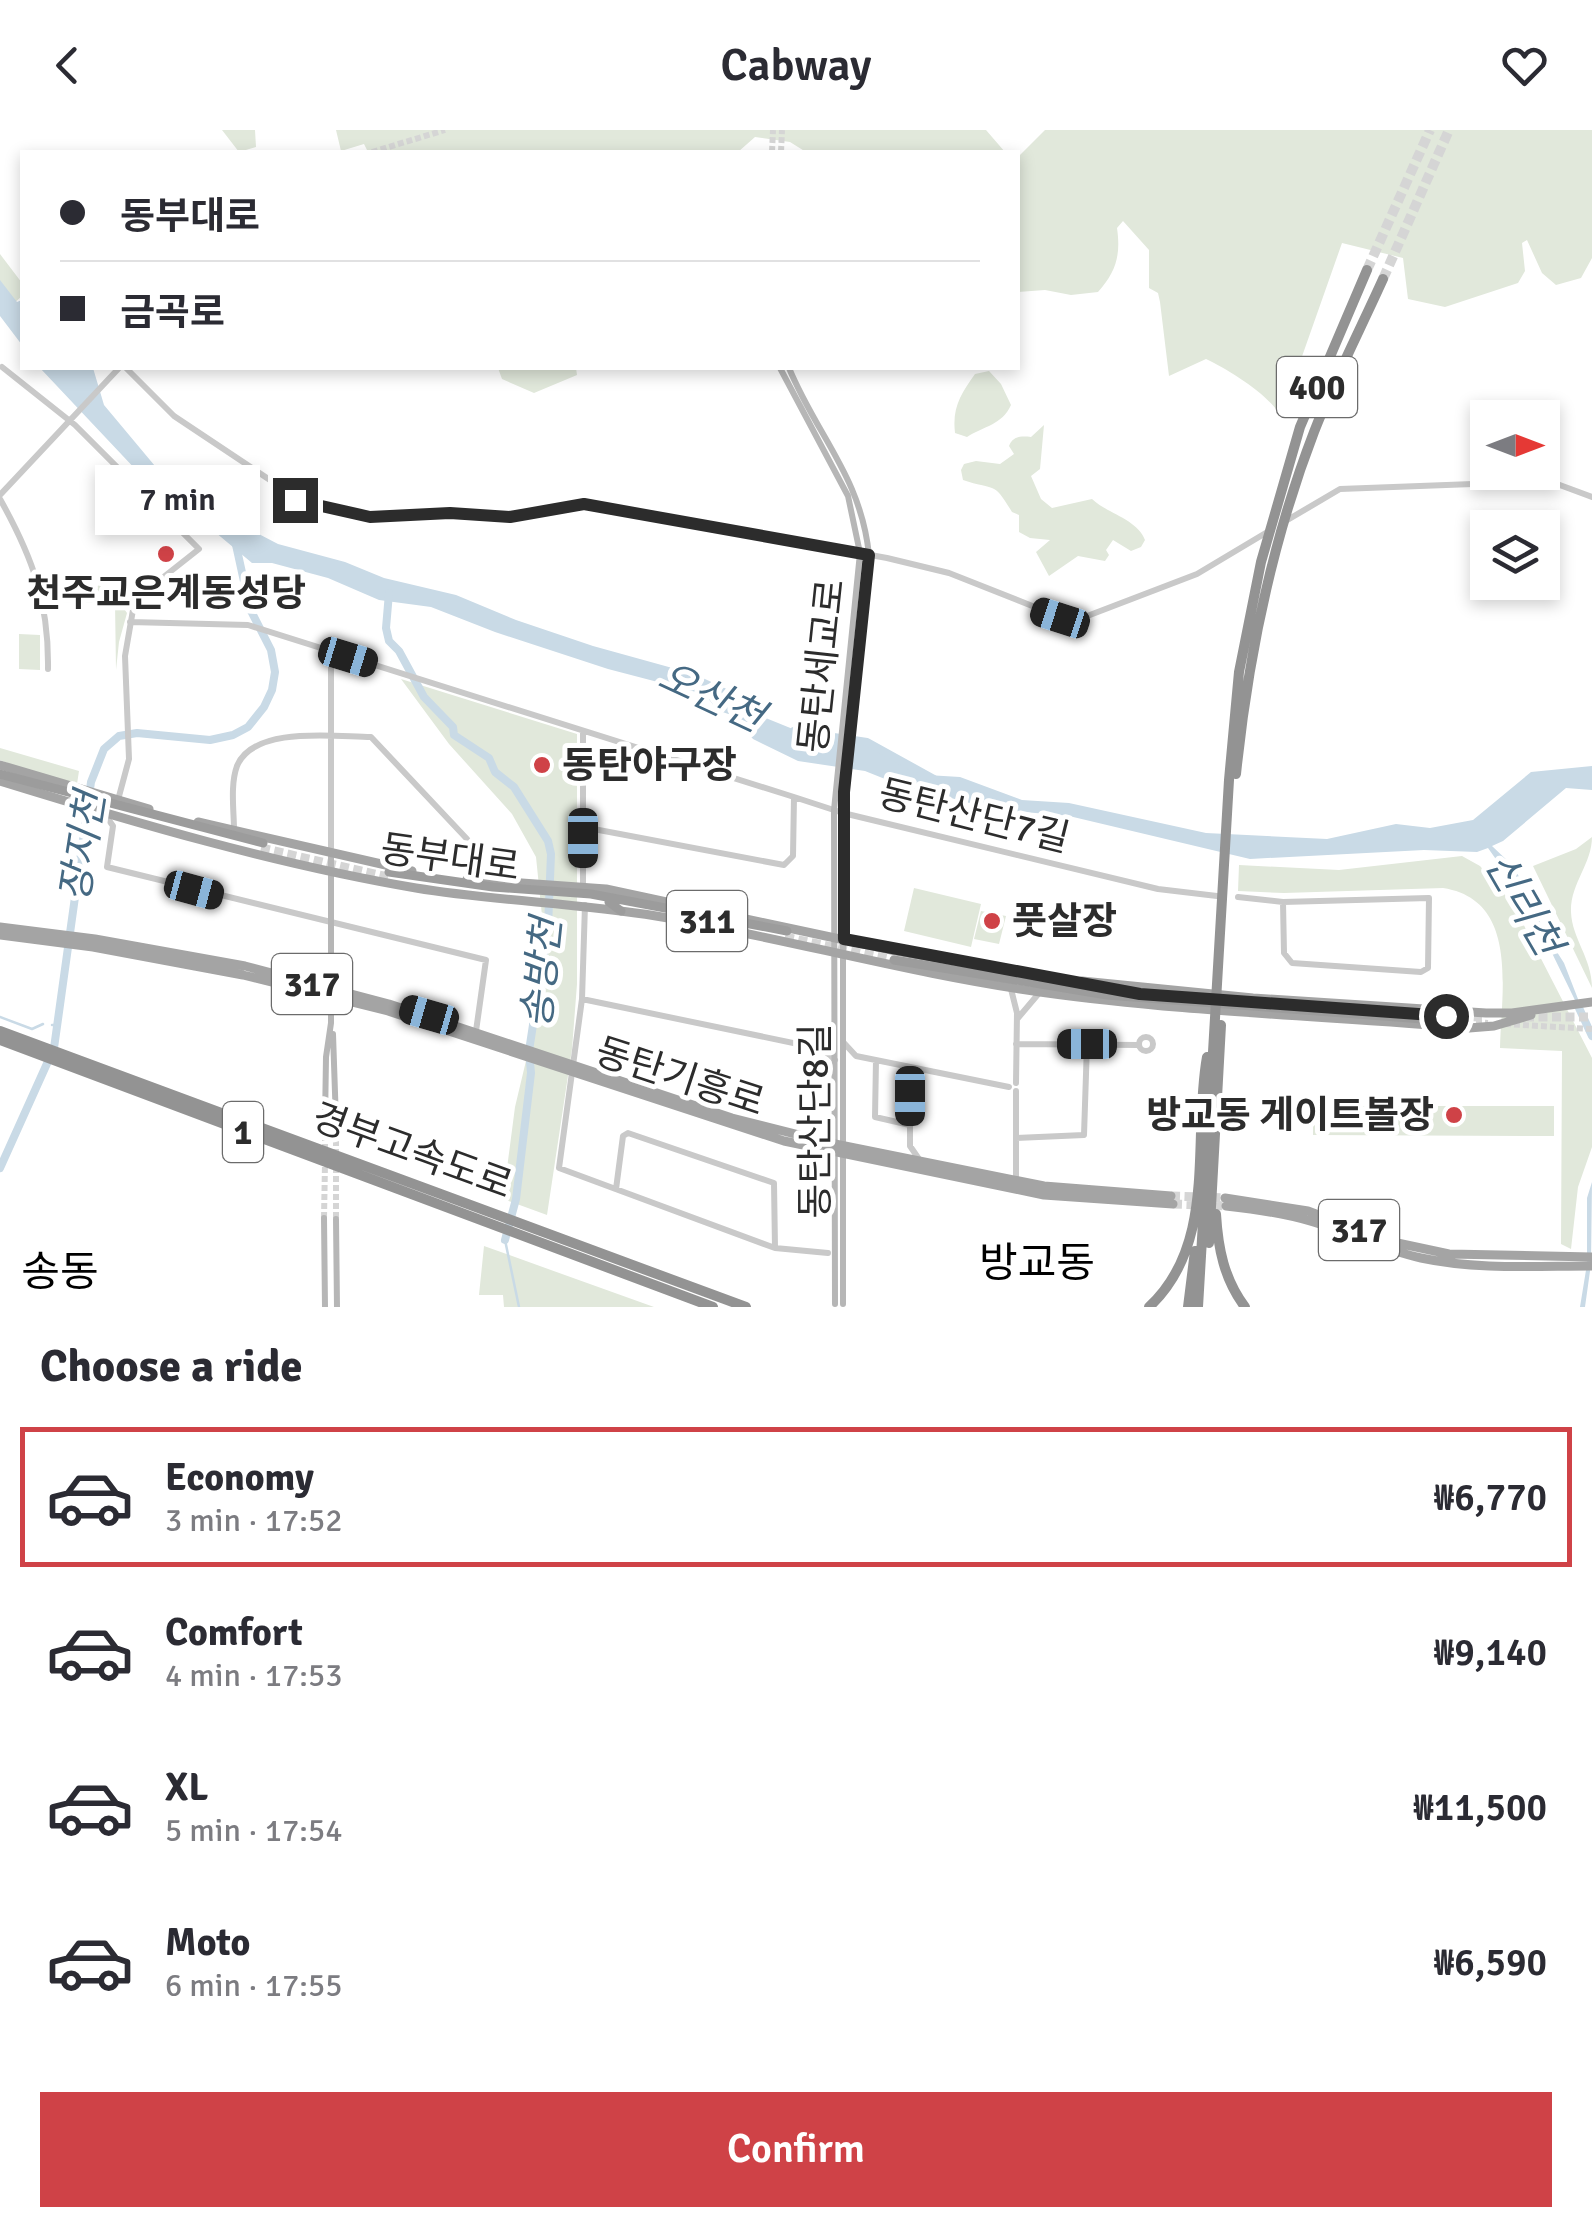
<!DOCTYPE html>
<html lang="en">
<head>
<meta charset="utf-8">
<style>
	body { margin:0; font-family:Signika,"Noto Sans KR",sans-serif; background:#f2f2f3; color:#2b2b33; height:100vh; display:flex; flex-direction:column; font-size:38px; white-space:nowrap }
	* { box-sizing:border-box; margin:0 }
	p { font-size:32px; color:#7c7c81 }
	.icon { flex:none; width:55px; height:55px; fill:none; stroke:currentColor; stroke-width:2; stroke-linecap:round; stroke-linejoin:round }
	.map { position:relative; height:1177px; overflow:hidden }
	.sheet { display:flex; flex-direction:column; background:#fff; flex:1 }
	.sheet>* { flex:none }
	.hud { position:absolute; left:20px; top:20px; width:1000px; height:220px; border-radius:0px; box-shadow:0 5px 15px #0003; display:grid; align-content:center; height:220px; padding:0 40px; background:#fff }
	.needle { width:65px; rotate:90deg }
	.buttons { position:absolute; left:1470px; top:270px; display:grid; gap:20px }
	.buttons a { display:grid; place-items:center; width:90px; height:90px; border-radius:0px; background:#fff; box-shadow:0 5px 15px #0003; font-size:50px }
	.end { position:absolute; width:45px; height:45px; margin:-22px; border:12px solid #2c2c2c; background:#fff; box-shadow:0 0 0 5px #fff }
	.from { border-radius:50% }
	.bubble { position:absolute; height:70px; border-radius:0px; background:#fff; box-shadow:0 5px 15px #0003; font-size:32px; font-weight:600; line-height:70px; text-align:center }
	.car { position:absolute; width:30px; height:60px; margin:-30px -15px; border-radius:12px; box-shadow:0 0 8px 2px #0007; background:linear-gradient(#222 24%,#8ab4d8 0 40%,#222 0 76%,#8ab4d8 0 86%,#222 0) }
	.hud b { display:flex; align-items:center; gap:35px; height:95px; font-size:38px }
	.hud b+b { border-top:2px solid #e1e1e2 }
	.hud i { width:25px; height:25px; background:#2b2b33 }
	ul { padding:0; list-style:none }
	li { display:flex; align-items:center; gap:30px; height:140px; margin:0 20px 15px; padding:0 20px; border:5px solid transparent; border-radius:0px }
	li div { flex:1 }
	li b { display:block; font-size:38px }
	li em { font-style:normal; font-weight:600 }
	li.active { border-color:#cf4247 }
	li>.icon { width:90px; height:90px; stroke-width:1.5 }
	h2 { padding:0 40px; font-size:45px; line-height:120px }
	.primary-button { display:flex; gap:20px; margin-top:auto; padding:20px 40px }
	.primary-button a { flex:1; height:115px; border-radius:0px; background:#cf4247; color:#fff; font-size:40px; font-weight:600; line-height:115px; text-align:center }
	header { display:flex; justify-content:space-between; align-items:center; height:130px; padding:0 40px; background:#fff; font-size:45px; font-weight:600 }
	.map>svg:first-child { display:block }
	.green { fill:#e1e8db }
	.water { fill:#c9dae6 }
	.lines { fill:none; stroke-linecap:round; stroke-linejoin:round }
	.stream { stroke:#c9dae6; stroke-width:2.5 }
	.river { stroke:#c9dae6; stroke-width:8 }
	.tertiary-tunnel { stroke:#d5d5d5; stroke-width:6; stroke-dasharray:6 3; stroke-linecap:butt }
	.secondary-tunnel { stroke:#d5d5d5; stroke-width:6; stroke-dasharray:6 3; stroke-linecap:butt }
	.primary-tunnel { stroke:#d5d5d5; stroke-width:9; stroke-dasharray:9 4.5; stroke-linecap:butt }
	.trunk-tunnel { stroke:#d5d5d5; stroke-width:9; stroke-dasharray:9 4.5; stroke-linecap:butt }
	.motorway-tunnel { stroke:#d5d5d5; stroke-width:10; stroke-dasharray:10 5; stroke-linecap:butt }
	.tertiary { stroke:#c9c9c9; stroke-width:6 }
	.secondary { stroke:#b6b6b6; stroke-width:6 }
	.primary { stroke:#a4a4a4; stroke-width:9 }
	.trunk { stroke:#9c9c9c; stroke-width:9 }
	.motorway { stroke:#939393; stroke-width:10 }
	.route { stroke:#2c2c2c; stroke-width:12 }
	.poi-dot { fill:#cf4247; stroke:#fff; stroke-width:4 }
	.labels { text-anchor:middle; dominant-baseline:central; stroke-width:10; stroke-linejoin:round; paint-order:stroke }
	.shield { fill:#fff; stroke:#6b6b6b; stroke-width:2.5 }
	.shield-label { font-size:35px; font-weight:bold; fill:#2c2c2c }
	.poi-label { font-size:38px; font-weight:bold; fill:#2c2c2c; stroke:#fff; text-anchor:start }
	.street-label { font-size:38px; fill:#2c2c2c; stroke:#fff }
	.water-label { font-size:40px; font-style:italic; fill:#456983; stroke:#fff }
	.quarter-label { font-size:42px; fill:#000; stroke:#fff }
</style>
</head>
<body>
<header><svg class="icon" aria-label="back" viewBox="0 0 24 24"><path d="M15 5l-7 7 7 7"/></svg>Cabway<svg class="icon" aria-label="heart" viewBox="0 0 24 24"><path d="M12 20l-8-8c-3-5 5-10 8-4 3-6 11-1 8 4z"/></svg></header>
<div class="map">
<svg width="1592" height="1177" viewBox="0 0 1592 1177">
	<rect width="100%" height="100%" fill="#fff"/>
	<path class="green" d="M 222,0 L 255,0 L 256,17 L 239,22 Z
		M 336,0 L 986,0 L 1005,22 L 806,22 L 790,12 L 755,7 L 738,22 L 368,22 L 364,14 L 341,21 Z
		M 1045,0 L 1592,0 L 1592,128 L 1581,148 L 1556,155 L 1542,143 L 1527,110 L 1522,113 L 1525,141 L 1518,153 L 1445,177 L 1408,169 L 1403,128 L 1342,113 L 1281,286 C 1268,264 1229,240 1206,229 L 1169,246 L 1160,172 L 1158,163 L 1149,158 L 1149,120 L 1123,91 L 1117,98 C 1121,125 1116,142 1098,162 L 1071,165 L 1045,160 L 1018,162 L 1018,27 Z
		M 0,124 L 22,153 L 22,166 L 0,186 Z
		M 498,238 L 576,238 L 577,245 L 534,263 L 502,249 Z
		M 989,241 L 1001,254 L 1011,275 C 1002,295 984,296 967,307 L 955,303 C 952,277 961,264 975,244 Z
		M 1044,295 L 1040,339 L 1031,346 L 1041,369 L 1052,378 L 1092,369 C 1108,384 1137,389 1145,410 L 1141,417 L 1131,421 L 1113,410 L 1106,420 L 1109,425 L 1105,431 L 1078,426 L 1049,446 L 1036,422 L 1050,410 L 1030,408 L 1019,402 L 1019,385 L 1012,382 C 993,350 995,361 963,350 L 961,340 L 964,334 L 976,331 L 1000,334 L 1014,324 L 1009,316 C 1013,306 1021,306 1031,307 Z
		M 104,450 L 127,483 L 119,512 L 116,540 L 115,473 L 57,472 L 46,458 C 67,480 85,469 104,450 Z
		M 19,504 L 40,505 L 40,540 L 19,539 Z
		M 401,549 L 577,604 L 577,854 L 572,919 L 547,1085 L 503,1069 L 515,977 L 530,914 L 545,815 L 536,727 L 512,684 L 449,614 Z
		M 0,618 L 79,641 L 77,654 L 31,642 L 0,630 Z
		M 1592,707 C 1592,734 1570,754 1571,782 C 1572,809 1592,828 1592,858 L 1533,736 L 1576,719 Z
		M 1462,726 L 1480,736 L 1513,774 L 1592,928 L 1592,1017 L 1578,1057 L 1571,1119 L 1561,1114 L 1562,921 L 1500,918 C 1501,862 1520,770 1443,758 L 1284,763 L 1238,761 L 1239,735 L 1339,740 Z
		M 914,758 L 981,774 L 971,817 L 904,801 Z
		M 981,781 L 1006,786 L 999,814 L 974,809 Z
		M 1313,976 L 1554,976 L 1554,1006 L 1313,1005 Z
		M 484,1116 L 654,1177 L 504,1177 L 503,1165 L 479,1165 Z"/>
	<path class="water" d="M 0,150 L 17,172 L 22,170 L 22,215 L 0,186 Z
		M 40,238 L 93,238 L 104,275 L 165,348 L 197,372 L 278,414 L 345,432 L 384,448 L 456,465 L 516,490 L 593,516 L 694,544 L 742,566 L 756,584 L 815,608 L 864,613 L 927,645 L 960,647 L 1022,670 L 1069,673 L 1206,703 L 1327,709 L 1396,694 L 1430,698 L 1473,690 L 1531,642 L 1592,636 L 1592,660 L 1566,658 L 1503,711 L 1492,716 L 1512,735 L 1527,760 L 1543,800 L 1564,833 L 1592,905 L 1529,776 L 1488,718 L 1477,722 L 1424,720 L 1250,729 L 1069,686 L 992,679 L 895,653 L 865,641 L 798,631 L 753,609 L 719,568 L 608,539 L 495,502 L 431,477 L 379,470 L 328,448 L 272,433 L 252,433 L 215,402 L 171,377 Z
		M 1592,1052 L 1591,1134 L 1585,1177 L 1580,1177 L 1587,1134 L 1590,1132 L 1587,1132 L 1587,1068 Z"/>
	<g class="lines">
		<path class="stream" d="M 0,887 L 32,899 L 43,894
			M 52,895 L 55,895
			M 505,1110 L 519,1177"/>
		<path class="river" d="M 389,463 L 386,498 L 389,511 L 399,521 L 424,567 L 453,597 L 454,605 L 489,628 L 495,642 L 514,657 L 548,711 L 551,724 L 548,797 L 529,921 L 531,943 L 516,1069 L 505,1110
			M 706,559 L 720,577 L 738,583
			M 794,601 L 867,612 L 934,649
			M 1579,878 L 1592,906
			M 0,1038 L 54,918 L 91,652 L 104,619 L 119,606 L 137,603 L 210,610 L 233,605 L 248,597 L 264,577 L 272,560 L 275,542 L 271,520 L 250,479 L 236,415"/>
		<path class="tertiary-tunnel" d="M 372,22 L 445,0
			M 1449,891 L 1488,893
			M 1505,894 L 1592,899"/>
		<path class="secondary-tunnel" d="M 772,22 L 773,0
			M 781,22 L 782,0
			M 336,992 L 336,1089
			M 325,1020 L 325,991
			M 324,1088 L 325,1033"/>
		<path class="primary-tunnel" d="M 1171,1066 L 1225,1068
			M 1173,1074 L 1226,1076"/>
		<path class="trunk-tunnel" d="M 261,718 L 388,747
			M 785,807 L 894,830
			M 1446,886 L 1484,887
			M 1525,887 L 1592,887"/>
		<path class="motorway-tunnel" d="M 1367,140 L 1430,0
			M 1383,149 L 1449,0"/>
		<path class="tertiary" d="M 2,237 L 75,295 L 199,419 L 142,464 L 134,474 L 125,526 L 129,629 L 118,670
			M 126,238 L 174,286 L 306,374 L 370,387 L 450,383 L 491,387 L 510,387 L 584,373 L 887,428 L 949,443 L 1060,487 L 1082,488 L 1197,444 L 1269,401
			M 0,365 L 119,238
			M 0,369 C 33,428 49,473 48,539
			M 1284,392 L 1340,359 L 1549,351 L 1592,367
			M 130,492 L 248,495 L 794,667 L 793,726 L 784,735 L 583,697
			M 583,601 L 583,756
			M 794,667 L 843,683 L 1158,759 L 1217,766
			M 104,683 L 113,696 L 107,737 L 486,830 L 476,901
			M 234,700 C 234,681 230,655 237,636 C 254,595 336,607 371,607 L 467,709 L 472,721 L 470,750
			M 331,722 L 331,521
			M 1238,767 L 1283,772 L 1429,768 L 1428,838 L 1421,842 L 1292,833 L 1284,823 L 1283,772
			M 585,775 L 582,869 L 559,1038 L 775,1118 L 828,1123
			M 1011,859 L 1017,883 L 1016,953
			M 582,869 L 822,919 L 835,930
			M 1018,888 L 1040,862
			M1139 914a7 7 0 1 1 14 0a7 7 0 1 1-14 0Z
			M 844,913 L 856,926 L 1009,957
			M 1016,914 L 1138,915
			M 876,930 L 875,987 L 910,995
			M 910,937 L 910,1016 L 921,1032
			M 1016,1008 L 1084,1005 L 1087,914
			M 1016,1054 L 1016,961
			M 616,1059 L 623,1006 L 628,1003 L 774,1053 L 775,1118"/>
		<path class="secondary" d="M 780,238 L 848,366 L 860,423 L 834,680 L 835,1174
			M 789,238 C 817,306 861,347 869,425 L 843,683 L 843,1174
			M 333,904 L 336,992
			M 325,991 L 326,927 L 331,893 L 331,723
			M 324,1088 L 325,1177
			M 336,1089 L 337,1177"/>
		<path class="primary" d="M 0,635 L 149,679
			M 0,651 C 136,693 275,734 416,758 C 495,771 576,773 656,786 C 785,808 911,844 1040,862 C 1182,882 1326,886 1469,898 L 1494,896 L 1531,885
			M 198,692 L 412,741
			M 467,749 L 606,759 L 896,821 L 1022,843
			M 0,797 L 95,809 L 245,836 L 389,874 L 732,988 L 835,1014 L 1044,1056 L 1171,1066
			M 0,805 L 93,817 L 243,845 L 388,881 L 784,1011 L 1044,1065 L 1173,1074
			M 1082,851 L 1253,868 L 1486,883 L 1512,883 L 1592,872
			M 1225,1068 L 1308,1081 L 1388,1111 L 1449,1124 L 1592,1127
			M 1226,1076 C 1254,1079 1283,1083 1310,1091 C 1348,1102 1383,1120 1421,1128 C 1477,1140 1535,1136 1592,1136"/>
		<path class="trunk" d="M 0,644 L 263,713
			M 389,742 L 493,757 L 591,764 L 787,801
			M 609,772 L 621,781
			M 894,830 L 1107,865 L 1449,891
			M 1015,842 L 1117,861"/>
		<path class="motorway" d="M 1236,644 C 1248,528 1272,411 1314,302 C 1334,250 1360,200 1383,149
			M 0,901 L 746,1177
			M 0,910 L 713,1177
			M 1216,1084 C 1218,1118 1224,1149 1245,1177
			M 1209,1113 L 1221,895
			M 1149,1177 C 1218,1113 1192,1010 1207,927
			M 1188,1177 L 1195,1121
			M 1198,1177 L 1229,650 L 1239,542 L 1261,432 L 1300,297 L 1367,140"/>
	</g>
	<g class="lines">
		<path class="route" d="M 295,370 L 370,387 L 450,383 L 510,387 L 584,374 L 869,425 L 844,662 L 844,809 L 1140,864 L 1446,886"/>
	</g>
	<g class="poi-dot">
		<circle cx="166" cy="424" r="10"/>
		<circle cx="542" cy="635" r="10"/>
		<circle cx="992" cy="791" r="10"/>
		<circle cx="1454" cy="985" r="10"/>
	</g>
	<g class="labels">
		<g class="shield">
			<rect x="1277" y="227" width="80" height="60" rx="8"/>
			<rect x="667" y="761" width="80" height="60" rx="8"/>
			<rect x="272" y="824" width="80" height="60" rx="8"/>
			<rect x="223" y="972" width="40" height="60" rx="8"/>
			<rect x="1319" y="1070" width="80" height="60" rx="8"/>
		</g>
		<g class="shield-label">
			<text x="1317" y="257">400</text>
			<text x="707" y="791">311</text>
			<text x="312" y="854">317</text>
			<text x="243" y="1002">1</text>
			<text x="1359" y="1100">317</text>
		</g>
		<g class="poi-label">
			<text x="166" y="463" text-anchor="middle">천주교은계동성당</text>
			<text x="562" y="635">동탄야구장</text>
			<text x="1012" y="791">풋살장</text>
			<text x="1434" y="985" text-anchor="end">방교동 게이트볼장</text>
		</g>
		<g class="street-label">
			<text transform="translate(822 536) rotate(-84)">동탄세교로</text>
			<text transform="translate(974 686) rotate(14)">동탄산단7길</text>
			<text transform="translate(450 728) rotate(8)">동부대로</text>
			<text transform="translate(680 947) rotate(18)">동탄기흥로</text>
			<text transform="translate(815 991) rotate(-90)">동탄산단8길</text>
			<text transform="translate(412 1021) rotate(20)">경부고속도로</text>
		</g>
		<g class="water-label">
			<text transform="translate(711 567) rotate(25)">오산천</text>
			<text transform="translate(83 717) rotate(-81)">장지천</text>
			<text transform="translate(1523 774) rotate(60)">신리천</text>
			<text transform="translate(542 843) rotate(-84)">송방천</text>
		</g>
		<g class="quarter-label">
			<text x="1037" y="1133">방교동</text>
			<text x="60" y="1142">송동</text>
		</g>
	</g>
</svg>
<div class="buttons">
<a><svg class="needle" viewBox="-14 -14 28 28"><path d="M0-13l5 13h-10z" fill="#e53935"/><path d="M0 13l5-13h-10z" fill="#7c7c81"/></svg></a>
<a><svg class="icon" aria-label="layers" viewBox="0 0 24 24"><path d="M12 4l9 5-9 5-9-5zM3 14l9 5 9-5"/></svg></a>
</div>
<i class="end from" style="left:1446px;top:886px"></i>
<i class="end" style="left:295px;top:370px"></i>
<div class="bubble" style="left:95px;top:335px;width:165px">7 min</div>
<i class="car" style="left:1060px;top:488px;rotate:288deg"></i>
<i class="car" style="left:348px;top:527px;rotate:107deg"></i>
<i class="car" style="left:583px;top:708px;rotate:180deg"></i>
<i class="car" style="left:194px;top:760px;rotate:105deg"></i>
<i class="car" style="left:429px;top:885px;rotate:286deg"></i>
<i class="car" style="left:1087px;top:914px;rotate:270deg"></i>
<i class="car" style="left:910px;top:966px;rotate:180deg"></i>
<div class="hud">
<b><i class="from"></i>동부대로</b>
<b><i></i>금곡로</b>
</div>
</div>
<section class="sheet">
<h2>Choose a ride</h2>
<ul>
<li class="active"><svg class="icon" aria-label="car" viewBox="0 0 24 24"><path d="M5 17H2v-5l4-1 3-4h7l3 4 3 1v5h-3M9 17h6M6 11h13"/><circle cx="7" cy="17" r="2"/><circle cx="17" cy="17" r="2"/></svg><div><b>Economy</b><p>3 min · 17:52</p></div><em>₩6,770</em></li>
<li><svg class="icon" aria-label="car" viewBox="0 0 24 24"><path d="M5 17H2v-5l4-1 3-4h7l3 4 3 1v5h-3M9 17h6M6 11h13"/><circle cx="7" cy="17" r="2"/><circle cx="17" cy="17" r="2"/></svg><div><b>Comfort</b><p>4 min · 17:53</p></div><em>₩9,140</em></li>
<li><svg class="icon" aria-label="car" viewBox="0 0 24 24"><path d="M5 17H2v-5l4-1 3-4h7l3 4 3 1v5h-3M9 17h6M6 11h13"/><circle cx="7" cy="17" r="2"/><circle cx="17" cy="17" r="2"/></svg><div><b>XL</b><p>5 min · 17:54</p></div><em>₩11,500</em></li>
<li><svg class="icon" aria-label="car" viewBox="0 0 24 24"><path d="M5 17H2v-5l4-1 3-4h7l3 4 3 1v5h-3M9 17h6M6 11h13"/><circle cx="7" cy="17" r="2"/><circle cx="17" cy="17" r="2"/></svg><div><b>Moto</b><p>6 min · 17:55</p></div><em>₩6,590</em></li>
</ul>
<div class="primary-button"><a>Confirm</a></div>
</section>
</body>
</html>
